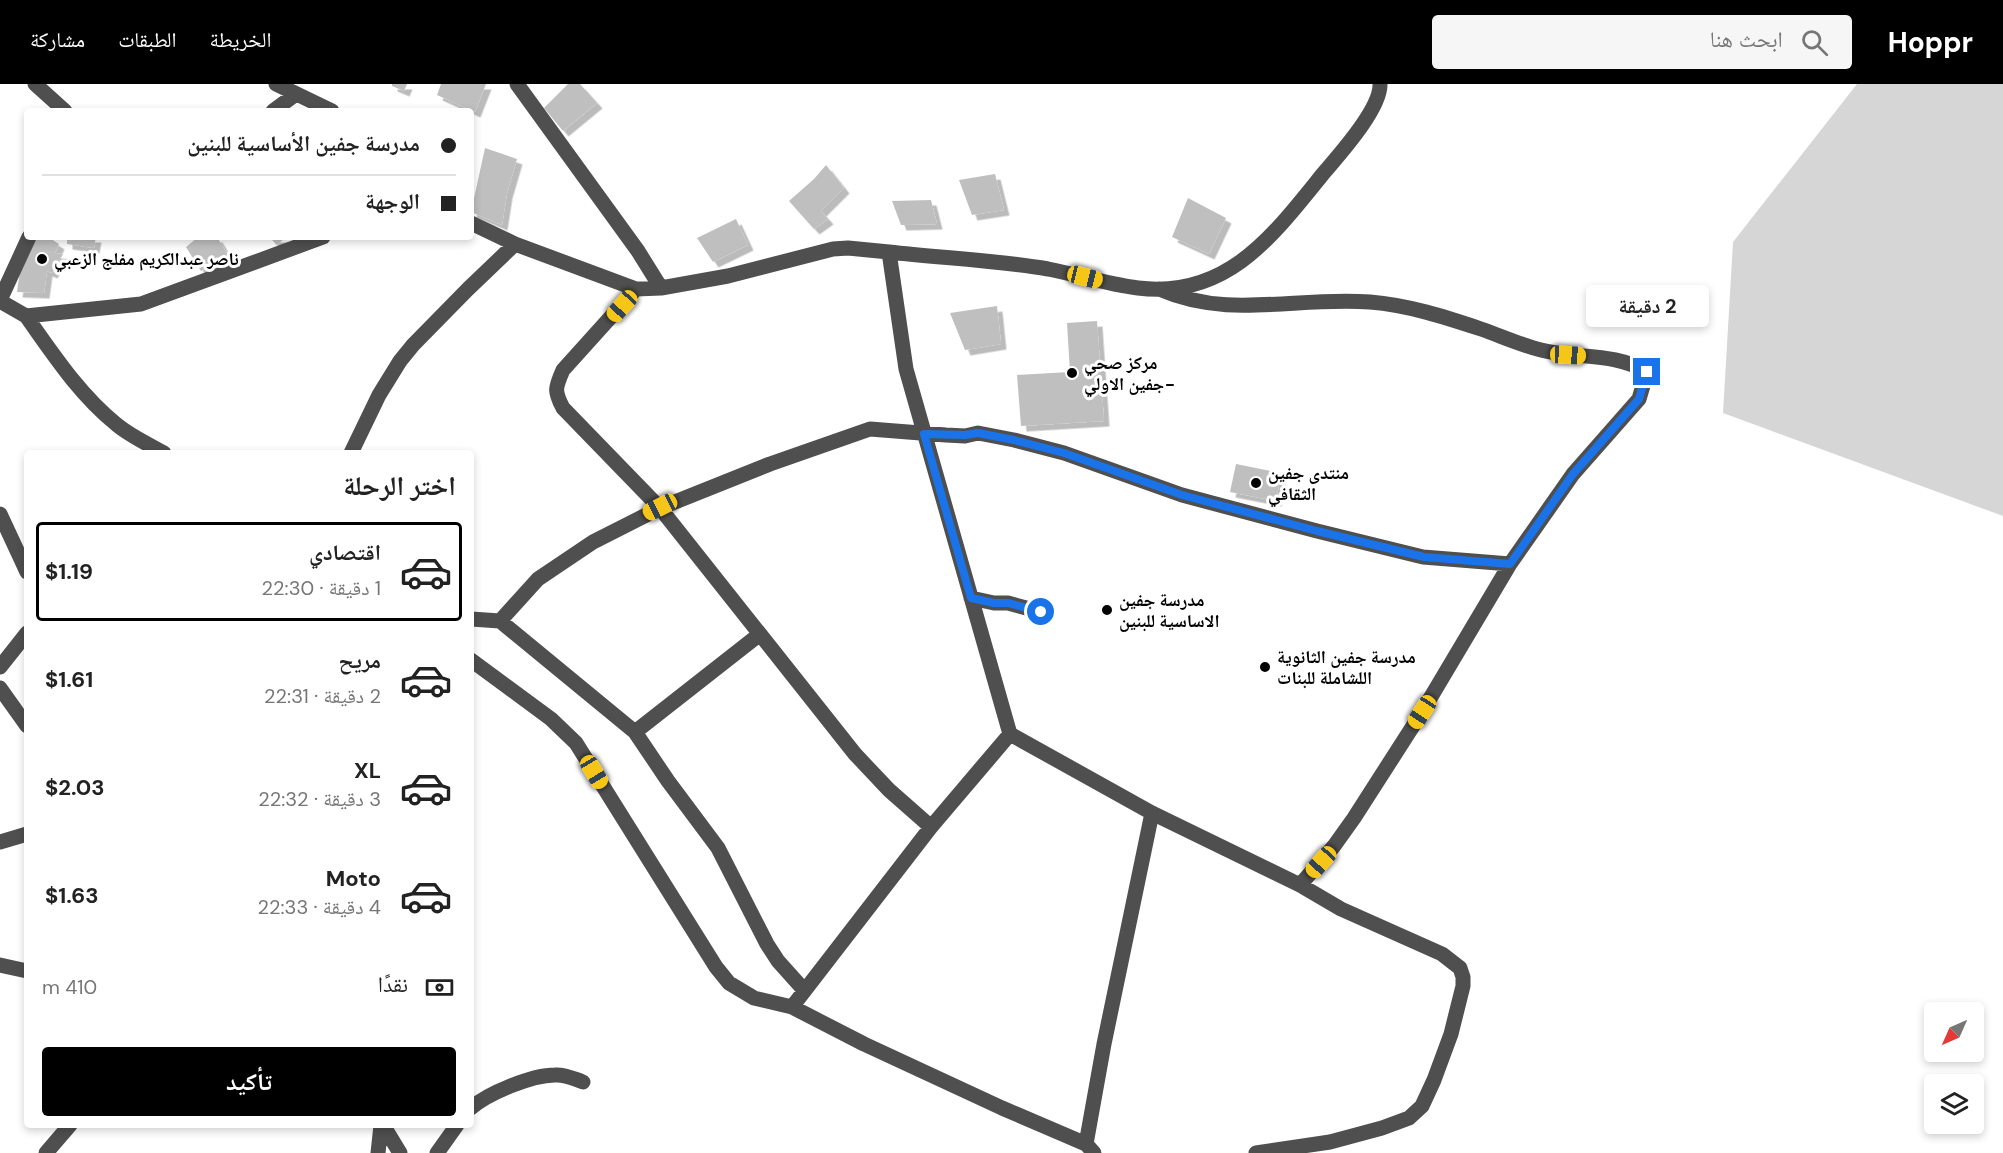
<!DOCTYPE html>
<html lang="ar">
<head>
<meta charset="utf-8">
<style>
	body { margin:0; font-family:"DM Sans","Noto Naskh Arabic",sans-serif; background:#f6f6f6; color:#222; direction:rtl; height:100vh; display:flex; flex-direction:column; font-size:22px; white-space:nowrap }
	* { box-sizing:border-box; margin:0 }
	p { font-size:20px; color:#767676 }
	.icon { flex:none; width:33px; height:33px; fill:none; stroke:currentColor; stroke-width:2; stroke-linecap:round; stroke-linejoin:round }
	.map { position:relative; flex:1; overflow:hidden; direction:ltr }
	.sheet { position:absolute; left:24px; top:366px; width:450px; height:678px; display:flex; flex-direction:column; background:#fff; border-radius:6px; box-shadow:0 3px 9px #0003; direction:rtl }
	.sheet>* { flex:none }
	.guide { position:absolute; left:24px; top:24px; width:450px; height:132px; border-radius:6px; box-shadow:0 3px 9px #0003; direction:rtl; display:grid; align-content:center; height:132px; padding:0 18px; background:#fff }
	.needle { width:39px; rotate:225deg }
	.fabs { position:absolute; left:1924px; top:918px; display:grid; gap:12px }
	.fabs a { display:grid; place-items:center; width:60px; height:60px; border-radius:6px; background:#fff; box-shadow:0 3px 9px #0003; font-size:30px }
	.end { position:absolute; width:27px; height:27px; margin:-14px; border:8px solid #1a73e8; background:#fff; box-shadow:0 0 0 3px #fff }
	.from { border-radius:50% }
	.bubble { position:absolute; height:42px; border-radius:6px; background:#fff; box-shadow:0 3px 9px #0003; font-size:20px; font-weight:700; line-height:42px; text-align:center; direction:rtl }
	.car { position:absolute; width:18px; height:36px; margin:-18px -9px; border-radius:8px; box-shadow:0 0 4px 2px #0007; background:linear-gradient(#f5c518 24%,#345 0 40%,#f5c518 0 76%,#345 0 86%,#f5c518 0) }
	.guide b { display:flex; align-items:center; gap:21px; height:57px; font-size:22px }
	.guide b+b { border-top:2px solid #e0e0e0 }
	.guide i { width:15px; height:15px; background:#222 }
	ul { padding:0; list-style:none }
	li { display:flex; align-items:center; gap:18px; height:99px; margin:0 12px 9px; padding:0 6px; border:3px solid transparent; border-radius:6px }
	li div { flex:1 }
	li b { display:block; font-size:22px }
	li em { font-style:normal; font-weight:700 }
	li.active { border-color:#000 }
	li>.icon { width:54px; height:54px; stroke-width:1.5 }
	h2 { padding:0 18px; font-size:27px; line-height:72px }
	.pay { display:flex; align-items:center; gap:15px; height:66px; padding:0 18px; font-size:22px }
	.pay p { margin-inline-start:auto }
	.primary-button { display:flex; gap:12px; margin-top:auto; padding:12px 18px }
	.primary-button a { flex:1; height:69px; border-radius:6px; background:#000; color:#fff; font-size:24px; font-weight:700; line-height:69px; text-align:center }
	header { display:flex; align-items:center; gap:36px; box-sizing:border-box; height:84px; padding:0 30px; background:#000; color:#fff }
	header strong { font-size:28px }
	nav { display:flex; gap:33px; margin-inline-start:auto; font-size:21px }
	.search { width:420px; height:54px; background:#f6f6f6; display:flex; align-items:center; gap:15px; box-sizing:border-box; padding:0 21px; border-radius:6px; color:#767676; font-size:22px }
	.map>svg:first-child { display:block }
	.green { fill:#d6d6d6 }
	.building { fill:#bfbfbf; filter:url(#shadow) }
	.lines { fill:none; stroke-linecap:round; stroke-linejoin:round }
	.minor { stroke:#4f4f4f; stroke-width:15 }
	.route { stroke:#1a73e8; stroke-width:8 }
	.poi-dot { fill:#000; stroke:#fff; stroke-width:2 }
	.labels { text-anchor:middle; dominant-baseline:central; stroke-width:6; stroke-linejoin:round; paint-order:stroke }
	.poi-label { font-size:18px; font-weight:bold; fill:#000; stroke:#fff; text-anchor:start }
</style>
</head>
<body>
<header>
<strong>Hoppr</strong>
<div class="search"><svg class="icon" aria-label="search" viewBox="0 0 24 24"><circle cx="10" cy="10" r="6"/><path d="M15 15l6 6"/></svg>ابحث هنا</div>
<nav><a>الخريطة</a><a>الطبقات</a><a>مشاركة</a></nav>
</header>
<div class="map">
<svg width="2003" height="1069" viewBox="0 0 2003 1069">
	<defs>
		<filter id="shadow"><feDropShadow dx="5.5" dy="5.5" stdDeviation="0" flood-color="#0004"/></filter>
	</defs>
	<rect width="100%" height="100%" fill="#fff"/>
	<path class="green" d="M 1857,0 L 2003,0 L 2003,432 L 1723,329 L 1733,158 Z"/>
	<path class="building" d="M 392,0 L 407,0 L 404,7 L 392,2 Z
		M 441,0 L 486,0 L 475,28 L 437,11 Z
		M 568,0 L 580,0 L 597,19 L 563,47 L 544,24 Z
		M 485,64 L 517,75 L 507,109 L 502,141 L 471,128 Z
		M 826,81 L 844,104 L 821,127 L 828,135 L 814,145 L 789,117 L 814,95 Z
		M 995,90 L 1004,126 L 972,131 L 959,96 Z
		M 1188,114 L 1226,134 L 1209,170 L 1172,153 Z
		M 931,116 L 937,140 L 901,141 L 892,117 Z
		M 736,135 L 748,161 L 713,178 L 697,154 Z
		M 37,153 L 48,153 L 59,160 L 55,169 L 63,170 L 52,189 L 47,187 L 44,209 L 17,208 L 21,180 Z
		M 67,153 L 96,153 L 94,164 L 67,160 Z
		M 198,153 L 217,153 L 228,171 L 201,187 L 186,163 Z
		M 269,153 L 286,153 L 277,161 Z
		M 997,222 L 1001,260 L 965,266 L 950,229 Z
		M 1097,237 L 1104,337 L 1021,342 L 1017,291 L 1070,288 L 1067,239 Z
		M 1236,380 L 1281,389 L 1276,417 L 1230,408 Z"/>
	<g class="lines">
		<path class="minor" d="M 35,0 L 65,27
			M 276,0 L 332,27
			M 517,0 L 638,167 L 661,204
			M 273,27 L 296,10
			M 471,139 L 515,160 L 636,205 L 661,204 L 728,192 L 833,165 L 848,164 L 889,168 L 906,285 L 1010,650 L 931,743 L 792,923
			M 889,168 C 942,174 996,176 1048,185 C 1078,191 1108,200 1138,204 C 1226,215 1272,153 1322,91 C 1338,72 1381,25 1380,0
			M 636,205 L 563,286 C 555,304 554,307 563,324 L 660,424 L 855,670 L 889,706 L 931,743
			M 1159,205 C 1229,236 1297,212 1370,218 C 1408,221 1445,233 1481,245 C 1501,252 1521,261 1541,266 C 1577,275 1615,268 1647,288 L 1639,315 L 1573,390 L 1510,480 L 1422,628 L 1354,734 L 1334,762 L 1300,801
			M 0,216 L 29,153
			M 0,217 L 26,232 L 141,220 L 323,153
			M 26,232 C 53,270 79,310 116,340 C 130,352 148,360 164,369
			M 351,369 L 379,311 L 400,277 L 413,261 L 468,205 L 515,160
			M 0,430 L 27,488
			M 971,514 L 994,519 L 1008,519 L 1041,528
			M 471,535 L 500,537 L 635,648 L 668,697 L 718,764 L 767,860 L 778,877 L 804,906
			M 500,537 L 538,495 L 593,458 L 660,424 L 770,380 L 870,345 L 946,351 L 965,352 L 978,349 L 1014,356 L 1064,369 L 1182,411 L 1317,447 L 1423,473 L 1510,480
			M 471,576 L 551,635 L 576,659 L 716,883 L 729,899 L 754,914 L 792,923 L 864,960 L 1002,1024 L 1086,1060 L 1094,1069
			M 0,583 L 27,549
			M 0,604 L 27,642
			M 635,648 L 760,550
			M 1010,650 L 1152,729 L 1300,801 L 1341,825 L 1442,870 L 1460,884 L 1463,893 L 1463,902 L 1451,950 L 1434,996 L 1422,1022 L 1409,1034 L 1382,1044 L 1330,1058 L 1256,1069
			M 0,758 L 27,750
			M 0,881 L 27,887
			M 471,1024 C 488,1009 532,991 555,991 C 565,990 574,995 583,998
			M 383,1041 L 400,1069
			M 1086,1060 L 1104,960 L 1152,729
			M 46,1069 L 70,1041
			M 378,1069 L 381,1041
			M 437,1069 L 457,1041"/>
	</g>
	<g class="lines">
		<path class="route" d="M 1041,528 L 1008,519 L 994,519 L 971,514 L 924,350 L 965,351 L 978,349 L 1014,356 L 1064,369 L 1182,411 L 1317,447 L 1424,473 L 1510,480 L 1573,390 L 1639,315 L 1647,288"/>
	</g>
	<g class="poi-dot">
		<circle cx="42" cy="175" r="6"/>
		<circle cx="1072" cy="289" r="6"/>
		<circle cx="1256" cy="399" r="6"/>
		<circle cx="1107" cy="526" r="6"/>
		<circle cx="1265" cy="583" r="6"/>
	</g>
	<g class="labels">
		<g class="poi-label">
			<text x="54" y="175">ناصر عبدالكريم مفلج الزعبي</text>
			<text x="1084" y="279">مركز صحي<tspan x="1084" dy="21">جفين الاولي-</tspan></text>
			<text x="1268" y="389">منتدى جفين<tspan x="1268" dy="21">الثقافي</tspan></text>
			<text x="1119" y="516">مدرسة جفين<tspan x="1119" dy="21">الاساسية للبنين</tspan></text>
			<text x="1277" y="573">مدرسة جفين الثانوية<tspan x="1277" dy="21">اللشاملة للبنات</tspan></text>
		</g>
	</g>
</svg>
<div class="fabs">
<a><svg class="needle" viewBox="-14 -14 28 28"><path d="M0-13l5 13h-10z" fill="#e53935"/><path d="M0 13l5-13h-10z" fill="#767676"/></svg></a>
<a><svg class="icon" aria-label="layers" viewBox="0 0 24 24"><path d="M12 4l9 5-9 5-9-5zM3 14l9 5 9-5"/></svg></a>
</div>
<i class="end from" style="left:1041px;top:528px"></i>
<i class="end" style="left:1647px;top:288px"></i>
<div class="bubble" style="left:1586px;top:201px;width:123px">2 دقيقة</div>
<i class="car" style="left:1085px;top:193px;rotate:104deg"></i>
<i class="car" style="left:622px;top:222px;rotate:222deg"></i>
<i class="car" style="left:1568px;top:271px;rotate:93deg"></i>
<i class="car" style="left:660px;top:423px;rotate:243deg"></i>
<i class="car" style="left:1422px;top:628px;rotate:213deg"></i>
<i class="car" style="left:594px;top:688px;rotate:149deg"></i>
<i class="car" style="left:1321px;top:778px;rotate:222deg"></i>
<div class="guide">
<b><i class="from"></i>مدرسة جفين الأساسية للبنين</b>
<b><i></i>الوجهة</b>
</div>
<section class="sheet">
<h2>اختر الرحلة</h2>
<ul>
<li class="active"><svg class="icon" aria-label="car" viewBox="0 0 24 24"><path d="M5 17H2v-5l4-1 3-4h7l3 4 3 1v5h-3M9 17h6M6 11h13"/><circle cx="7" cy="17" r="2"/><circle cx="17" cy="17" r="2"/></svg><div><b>اقتصادي</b><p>1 دقيقة · 22:30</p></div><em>$1.19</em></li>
<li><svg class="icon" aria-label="car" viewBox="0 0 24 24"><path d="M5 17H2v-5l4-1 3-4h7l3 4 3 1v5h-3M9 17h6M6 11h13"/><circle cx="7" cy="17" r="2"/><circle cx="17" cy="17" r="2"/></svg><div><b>مريح</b><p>2 دقيقة · 22:31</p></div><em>$1.61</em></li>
<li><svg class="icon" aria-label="car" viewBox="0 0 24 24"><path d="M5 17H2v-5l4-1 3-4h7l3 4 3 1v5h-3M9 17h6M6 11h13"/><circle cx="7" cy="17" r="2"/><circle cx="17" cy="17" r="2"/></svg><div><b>XL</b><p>3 دقيقة · 22:32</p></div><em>$2.03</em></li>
<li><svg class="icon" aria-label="car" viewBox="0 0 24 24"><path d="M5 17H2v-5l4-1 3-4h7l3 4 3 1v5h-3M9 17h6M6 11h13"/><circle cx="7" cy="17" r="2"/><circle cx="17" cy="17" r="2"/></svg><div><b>Moto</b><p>4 دقيقة · 22:33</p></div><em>$1.63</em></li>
</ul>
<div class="pay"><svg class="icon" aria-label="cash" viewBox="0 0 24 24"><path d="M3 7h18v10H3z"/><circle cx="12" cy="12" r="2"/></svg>نقدًا<p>410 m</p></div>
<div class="primary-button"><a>تأكيد</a></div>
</section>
</div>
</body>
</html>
